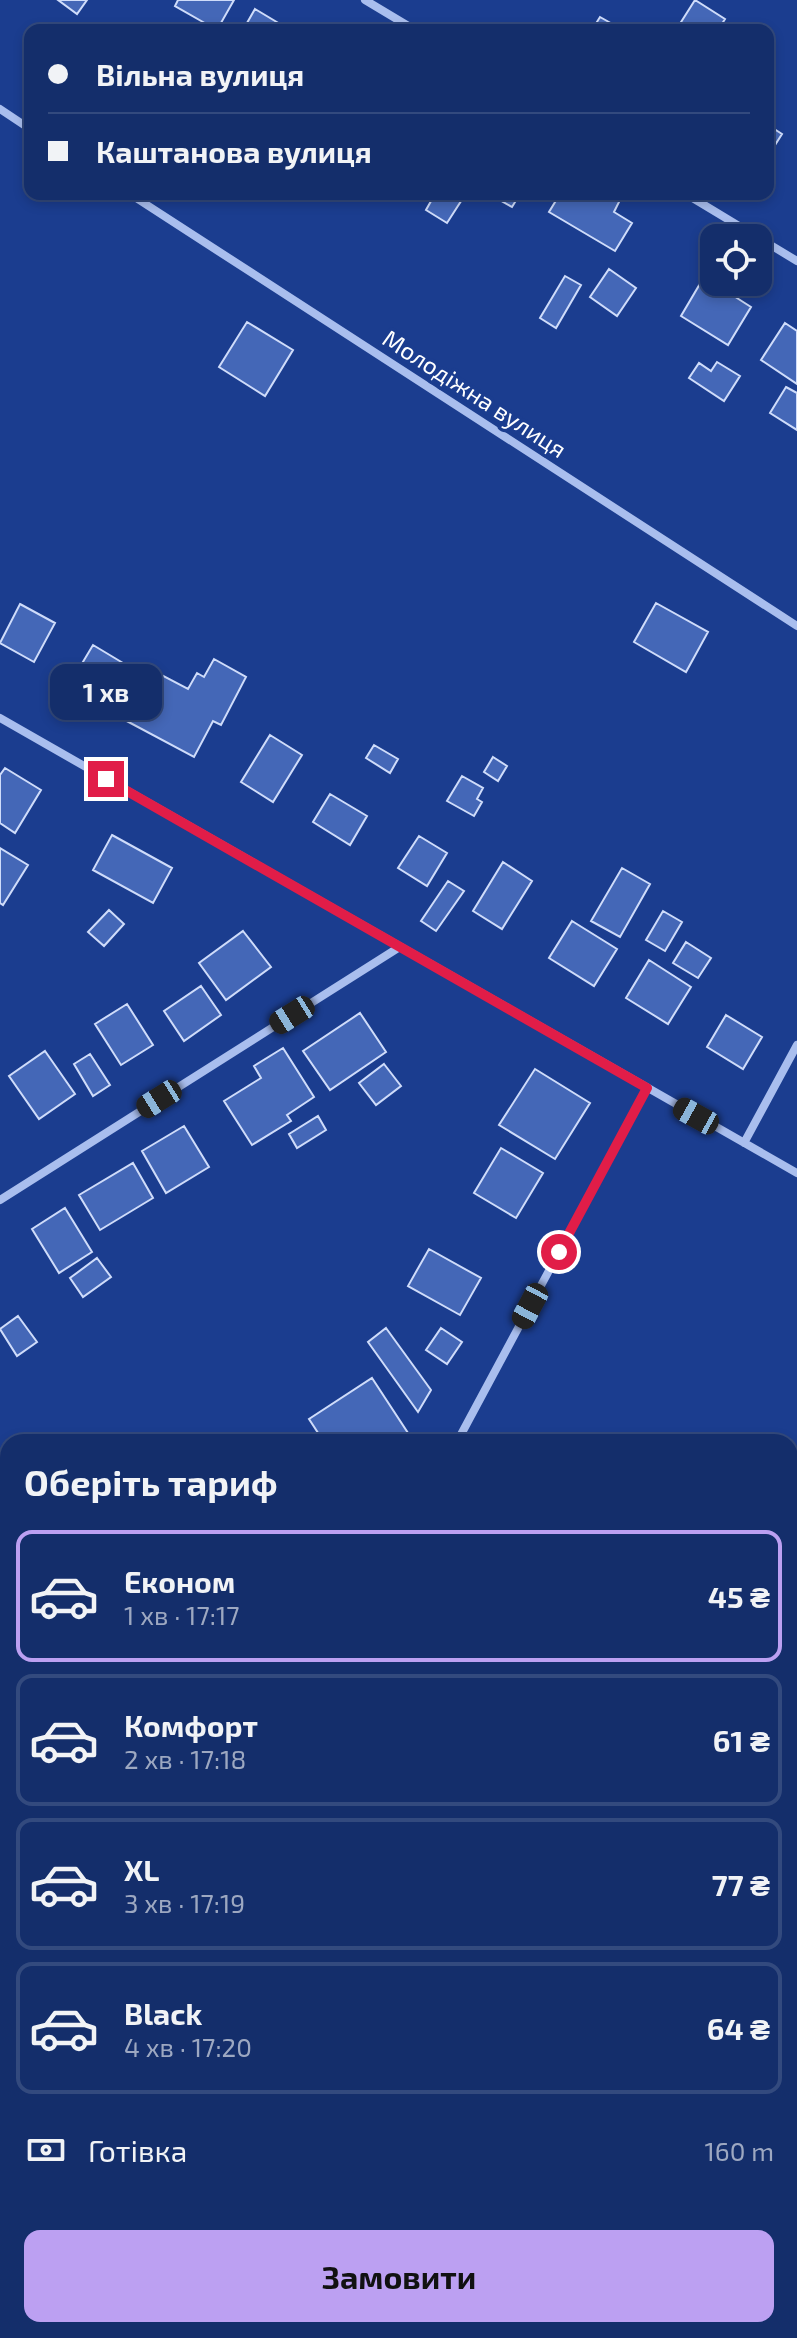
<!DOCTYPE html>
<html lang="uk">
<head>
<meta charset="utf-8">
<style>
	body { margin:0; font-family:"Exo 2",sans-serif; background:#213a73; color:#f1f3f6; height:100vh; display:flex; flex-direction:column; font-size:30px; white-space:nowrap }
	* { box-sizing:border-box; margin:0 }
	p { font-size:26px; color:#9da8c1 }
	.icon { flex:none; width:44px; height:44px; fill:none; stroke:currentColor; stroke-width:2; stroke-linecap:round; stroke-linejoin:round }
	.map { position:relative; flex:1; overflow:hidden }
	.details { position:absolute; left:0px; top:1434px; width:798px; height:904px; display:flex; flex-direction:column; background:#142e6b; border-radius:24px 24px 0 0; box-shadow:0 4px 12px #0003,0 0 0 2px #334a7e }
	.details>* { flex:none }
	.guide { position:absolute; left:24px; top:24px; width:750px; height:176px; border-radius:16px; box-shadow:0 4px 12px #0003,0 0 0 2px #334a7e; display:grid; align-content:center; height:176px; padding:0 24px; background:#142e6b }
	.fabs { position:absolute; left:700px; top:224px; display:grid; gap:16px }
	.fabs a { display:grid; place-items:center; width:72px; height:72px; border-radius:16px; background:#142e6b; box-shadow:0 4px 12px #0003,0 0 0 2px #334a7e; font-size:40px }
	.end { position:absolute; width:36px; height:36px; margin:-18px; border:10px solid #e11d48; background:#fff; box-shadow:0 0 0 4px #fff }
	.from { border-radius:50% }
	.bubble { position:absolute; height:56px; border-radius:16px; background:#142e6b; box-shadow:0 4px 12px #0003,0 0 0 2px #334a7e; font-size:26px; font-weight:700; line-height:56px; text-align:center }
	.car { position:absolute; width:24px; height:48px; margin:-24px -12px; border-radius:10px; box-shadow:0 0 6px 2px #0007; background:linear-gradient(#222 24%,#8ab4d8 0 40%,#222 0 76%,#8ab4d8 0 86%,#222 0) }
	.guide b { display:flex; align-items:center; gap:28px; height:76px; font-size:30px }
	.guide b+b { border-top:2px solid #334a7e }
	.guide i { width:20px; height:20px; background:#f1f3f6 }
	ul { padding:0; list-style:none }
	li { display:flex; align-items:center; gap:24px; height:132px; margin:0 16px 12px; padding:0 8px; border:4px solid #334a7e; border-radius:16px }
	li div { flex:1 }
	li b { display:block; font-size:30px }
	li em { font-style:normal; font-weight:700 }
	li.selected { border-color:#bca0f2 }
	li>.icon { width:72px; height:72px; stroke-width:1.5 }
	h2 { padding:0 24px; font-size:36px; line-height:96px }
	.pay { display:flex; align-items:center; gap:20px; height:88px; padding:0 24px; font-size:30px }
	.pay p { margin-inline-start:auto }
	.cta { display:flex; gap:16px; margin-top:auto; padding:16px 24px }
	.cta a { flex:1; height:92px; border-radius:16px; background:#bca0f2; color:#111; font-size:32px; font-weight:700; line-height:92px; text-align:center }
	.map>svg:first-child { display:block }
	.green { fill:#2e56ad }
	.building { fill:#4467b7; stroke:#cfdcfa; stroke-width:2 }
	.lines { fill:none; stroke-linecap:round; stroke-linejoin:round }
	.path { stroke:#a9beee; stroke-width:5; stroke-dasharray:4 6; stroke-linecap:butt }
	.minor { stroke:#a9beee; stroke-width:8 }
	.route { stroke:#e11d48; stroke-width:10 }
	.labels { text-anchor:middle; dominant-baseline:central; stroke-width:7; stroke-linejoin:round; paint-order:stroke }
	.street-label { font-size:24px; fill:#fff; stroke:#1b3d8f }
</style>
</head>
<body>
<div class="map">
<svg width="797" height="2338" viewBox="0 0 797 2338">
	<rect width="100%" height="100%" fill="#1b3d8f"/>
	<path class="green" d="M 8,1818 L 8,2087 L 0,2090 L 0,1823 Z
		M 8,2094 L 8,2330 L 197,2330 L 179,2338 L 0,2338 L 0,2098 Z"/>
	<path class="building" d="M 58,0 L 87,0 L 77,14 Z
		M 178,0 L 234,0 L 217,30 L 175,6 Z
		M 695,0 L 725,19 L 718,30 L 676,30 Z
		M 255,9 L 290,30 L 243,30 Z
		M 600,17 L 623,30 L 592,30 Z
		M 768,125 L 782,134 L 768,156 Z
		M 435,194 L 456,194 L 463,198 L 447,223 L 426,210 Z
		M 489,194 L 520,194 L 512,207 Z
		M 560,194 L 605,194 L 619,202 L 614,212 L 632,223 L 615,251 L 549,212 Z
		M 609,269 L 636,288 L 617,316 L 590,297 Z
		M 565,276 L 581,285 L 556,328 L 540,318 Z
		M 704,277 L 751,307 L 728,345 L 681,316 Z
		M 247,322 L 293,350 L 265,396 L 219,367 Z
		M 785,323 L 797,331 L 797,384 L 761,360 Z
		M 717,362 L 740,376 L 724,401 L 689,378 L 699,363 L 711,371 Z
		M 786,387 L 797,393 L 797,430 L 770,413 Z
		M 656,603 L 708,632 L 686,672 L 634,642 Z
		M 20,604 L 55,623 L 34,662 L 0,643 Z
		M 93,645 L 133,669 L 110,706 L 71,682 Z
		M 214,659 L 246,677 L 221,725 L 213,721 L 194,757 L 121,718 L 144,675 L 150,678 L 154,671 L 188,689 L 197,673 L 204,677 Z
		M 270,735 L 302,755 L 273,802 L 241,782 Z
		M 374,745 L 398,759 L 390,773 L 366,758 Z
		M 493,757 L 507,766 L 498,781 L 484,772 Z
		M 5,768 L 41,790 L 15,833 L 0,823 L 0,775 Z
		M 462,776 L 483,788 L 477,799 L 482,802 L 474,816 L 447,801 Z
		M 330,794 L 367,816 L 350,845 L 313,822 Z
		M 112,835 L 172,868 L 153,903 L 93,870 Z
		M 419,836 L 447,853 L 427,886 L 398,868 Z
		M 0,848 L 28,865 L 3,905 L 0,903 Z
		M 503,862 L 532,881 L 502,929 L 473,911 Z
		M 622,868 L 650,884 L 620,937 L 591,921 Z
		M 448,881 L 464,891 L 436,931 L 421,921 Z
		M 109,910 L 124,924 L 104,946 L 88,932 Z
		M 663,911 L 682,922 L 665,951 L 646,940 Z
		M 572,921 L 617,949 L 594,986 L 549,958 Z
		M 243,931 L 271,967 L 226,1000 L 199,963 Z
		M 686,942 L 711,958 L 698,978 L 673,963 Z
		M 649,960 L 691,987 L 668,1024 L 626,998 Z
		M 201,986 L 221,1015 L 184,1041 L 164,1011 Z
		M 127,1004 L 153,1045 L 121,1065 L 95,1024 Z
		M 360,1013 L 386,1052 L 330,1090 L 303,1051 Z
		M 726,1015 L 762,1037 L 743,1069 L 707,1047 Z
		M 283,1048 L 314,1097 L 287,1115 L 291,1121 L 252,1145 L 224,1101 L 261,1078 L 254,1066 Z
		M 45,1051 L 75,1094 L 39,1119 L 9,1076 Z
		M 90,1054 L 110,1085 L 93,1096 L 74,1064 Z
		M 384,1064 L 401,1086 L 376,1105 L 359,1083 Z
		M 535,1069 L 590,1103 L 555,1159 L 499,1125 Z
		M 318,1116 L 326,1130 L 297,1148 L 289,1134 Z
		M 184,1126 L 209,1167 L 166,1193 L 142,1151 Z
		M 501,1148 L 543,1173 L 516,1218 L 474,1193 Z
		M 133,1163 L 153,1198 L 100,1230 L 79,1195 Z
		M 65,1208 L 92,1252 L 59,1273 L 32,1229 Z
		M 429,1249 L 481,1278 L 460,1315 L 408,1286 Z
		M 97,1258 L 111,1277 L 83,1297 L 70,1278 Z
		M 18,1316 L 37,1342 L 17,1356 L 0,1329 Z
		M 386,1328 L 431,1390 L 418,1412 L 368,1342 Z
		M 441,1328 L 462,1342 L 447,1364 L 426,1350 Z
		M 372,1378 L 408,1433 L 393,1442 L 324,1442 L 309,1419 Z
		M 0,1635 L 8,1647 L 8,1666 L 0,1672 Z
		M 797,2208 L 797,2287 L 790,2291 L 790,2211 Z
		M 790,2310 L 797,2324 L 797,2338 L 722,2338 L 718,2330 L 790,2330 Z
		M 559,2330 L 709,2330 L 693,2338 L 546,2338 Z"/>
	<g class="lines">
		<path class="path" d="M 531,2330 L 535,2338
			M 18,2338 L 21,2330"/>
		<path class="minor" d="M 365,0 L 415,30
			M 0,109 L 30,129
			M 130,194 L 797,626
			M 686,194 L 797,261
			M 0,718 L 797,1173
			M 744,1143 L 797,1045
			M 0,1200 L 398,948
			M 457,1442 L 647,1088
			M 790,1695 L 797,1699
			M 0,1731 L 8,1726
			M 790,2054 L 797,2051
			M 237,2338 L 253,2330"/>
	</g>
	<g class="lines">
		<path class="route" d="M 106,779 L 647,1088 L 559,1252"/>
	</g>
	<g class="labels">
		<g class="street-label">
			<text transform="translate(475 393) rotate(33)">Молодіжна вулиця</text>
		</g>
	</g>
</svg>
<div class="fabs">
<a><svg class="icon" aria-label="locate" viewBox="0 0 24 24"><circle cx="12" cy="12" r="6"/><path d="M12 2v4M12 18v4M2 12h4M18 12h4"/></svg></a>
</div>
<i class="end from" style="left:559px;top:1252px"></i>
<i class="end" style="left:106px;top:779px"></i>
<div class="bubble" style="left:50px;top:664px;width:112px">1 хв</div>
<i class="car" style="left:292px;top:1015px;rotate:238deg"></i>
<i class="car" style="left:159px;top:1099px;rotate:238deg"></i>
<i class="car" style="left:696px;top:1116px;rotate:299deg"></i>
<i class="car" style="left:530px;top:1306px;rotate:208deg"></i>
<div class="guide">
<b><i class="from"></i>Вільна вулиця</b>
<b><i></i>Каштанова вулиця</b>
</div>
<section class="details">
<h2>Оберіть тариф</h2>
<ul>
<li class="selected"><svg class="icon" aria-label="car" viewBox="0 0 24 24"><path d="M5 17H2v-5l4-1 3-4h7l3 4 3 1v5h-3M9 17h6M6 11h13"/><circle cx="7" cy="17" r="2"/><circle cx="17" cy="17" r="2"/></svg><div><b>Економ</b><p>1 хв · 17:17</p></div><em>45 ₴</em></li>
<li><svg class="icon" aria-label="car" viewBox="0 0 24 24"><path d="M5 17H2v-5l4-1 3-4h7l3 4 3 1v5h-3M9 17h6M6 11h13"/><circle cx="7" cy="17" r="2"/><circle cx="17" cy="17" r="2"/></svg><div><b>Комфорт</b><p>2 хв · 17:18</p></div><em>61 ₴</em></li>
<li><svg class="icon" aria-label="car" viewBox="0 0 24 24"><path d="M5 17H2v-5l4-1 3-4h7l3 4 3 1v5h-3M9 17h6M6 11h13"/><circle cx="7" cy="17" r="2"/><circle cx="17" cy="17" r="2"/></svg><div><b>XL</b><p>3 хв · 17:19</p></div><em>77 ₴</em></li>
<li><svg class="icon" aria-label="car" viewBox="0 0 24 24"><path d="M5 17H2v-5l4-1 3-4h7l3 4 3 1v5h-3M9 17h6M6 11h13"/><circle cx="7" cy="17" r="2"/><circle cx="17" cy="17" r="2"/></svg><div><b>Black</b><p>4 хв · 17:20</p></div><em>64 ₴</em></li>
</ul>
<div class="pay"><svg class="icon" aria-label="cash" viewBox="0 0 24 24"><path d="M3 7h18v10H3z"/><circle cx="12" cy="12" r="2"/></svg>Готівка<p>160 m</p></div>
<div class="cta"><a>Замовити</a></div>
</section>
</div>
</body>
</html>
